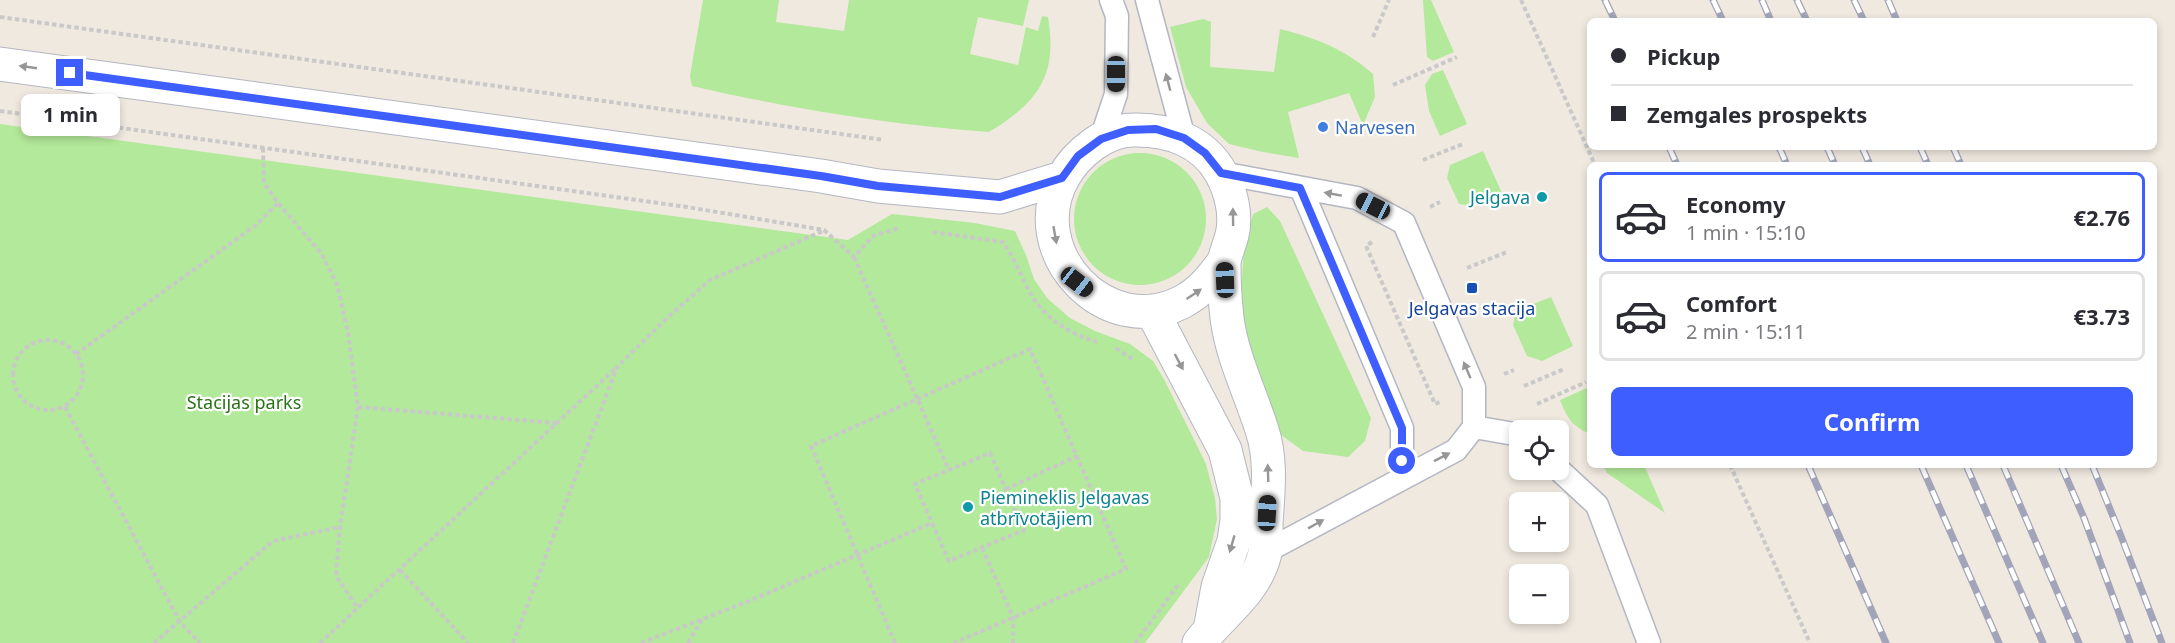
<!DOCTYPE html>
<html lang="en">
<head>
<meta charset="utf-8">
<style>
	body { margin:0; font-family:"Noto Sans",sans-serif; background:#f2f2f3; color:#2b2b33; height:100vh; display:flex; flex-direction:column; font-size:22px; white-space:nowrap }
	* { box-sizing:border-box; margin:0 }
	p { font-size:20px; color:#7c7c81 }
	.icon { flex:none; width:33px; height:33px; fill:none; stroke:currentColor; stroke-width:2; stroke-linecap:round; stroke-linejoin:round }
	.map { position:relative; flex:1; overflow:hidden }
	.drawer { position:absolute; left:1587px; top:162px; width:570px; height:306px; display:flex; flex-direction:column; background:#fff; border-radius:9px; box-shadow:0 3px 9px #0003 }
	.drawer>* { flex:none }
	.banner { position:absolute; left:1587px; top:18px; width:570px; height:132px; border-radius:9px; box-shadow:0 3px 9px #0003; display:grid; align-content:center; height:132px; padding:0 24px; background:#fff }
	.tools { position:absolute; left:1509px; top:420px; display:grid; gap:12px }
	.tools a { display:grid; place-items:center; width:60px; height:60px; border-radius:9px; background:#fff; box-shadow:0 3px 9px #0003; font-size:30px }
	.end { position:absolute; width:27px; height:27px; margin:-14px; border:8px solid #3e5eff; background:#fff; box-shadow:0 0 0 3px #fff }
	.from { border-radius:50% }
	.bubble { position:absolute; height:42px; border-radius:9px; background:#fff; box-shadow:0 3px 9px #0003; font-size:20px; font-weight:700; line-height:42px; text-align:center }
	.car { position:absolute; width:18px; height:36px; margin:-18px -9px; border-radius:8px; box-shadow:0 0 4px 2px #0007; background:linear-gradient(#222 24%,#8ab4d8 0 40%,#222 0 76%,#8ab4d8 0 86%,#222 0) }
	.banner b { display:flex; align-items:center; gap:21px; height:57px; font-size:22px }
	.banner b+b { border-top:2px solid #e1e1e2 }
	.banner i { width:15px; height:15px; background:#2b2b33 }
	ul { padding:10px 0 0; list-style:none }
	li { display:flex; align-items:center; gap:18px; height:90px; margin:0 12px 9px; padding:0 12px; border:3px solid #e1e1e2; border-radius:9px }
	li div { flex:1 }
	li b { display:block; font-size:22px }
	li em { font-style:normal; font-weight:700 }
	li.active { border-color:#3e5eff }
	li>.icon { width:54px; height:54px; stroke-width:1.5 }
	.primary-button { display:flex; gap:12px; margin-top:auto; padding:12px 24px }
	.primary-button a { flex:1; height:69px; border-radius:9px; background:#3e5eff; color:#fff; font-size:24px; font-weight:700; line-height:69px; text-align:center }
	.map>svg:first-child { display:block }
	.green { fill:#b3e99a }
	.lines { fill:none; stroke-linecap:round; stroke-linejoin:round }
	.lane-casing { stroke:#b4b6c2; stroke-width:25 }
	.secondary-casing { stroke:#b4b6c2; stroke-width:35 }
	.path { stroke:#c9c9c9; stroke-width:4; stroke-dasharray:4.5 3; stroke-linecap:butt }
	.lane { stroke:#fff; stroke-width:22 }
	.secondary { stroke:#fff; stroke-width:33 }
	.rail-casing { stroke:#a2a5b9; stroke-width:7 }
	.rail { stroke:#fff; stroke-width:4.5; stroke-dasharray:14; stroke-linecap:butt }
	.oneway { fill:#969696 }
	.route { stroke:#3e5eff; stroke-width:8 }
	.shop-dot { fill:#3f7fe0; stroke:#fff; stroke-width:2 }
	.culture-dot { fill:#0f9aa8; stroke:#fff; stroke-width:2 }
	.transit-dot { fill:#1a4fb4; stroke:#fff; stroke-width:2 }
	.labels { text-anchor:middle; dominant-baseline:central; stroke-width:4.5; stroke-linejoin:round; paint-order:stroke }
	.shop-label { font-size:18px; fill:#366cbe; stroke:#fff; text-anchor:start }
	.culture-label { font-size:18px; fill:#0d838f; stroke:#fff; text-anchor:end }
	.transit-label { font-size:18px; fill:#164399; stroke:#fff }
	.park-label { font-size:18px; fill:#277316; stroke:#fff }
</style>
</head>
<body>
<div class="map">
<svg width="2175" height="643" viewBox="0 0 2175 643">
	<rect width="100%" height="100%" fill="#f0e9e0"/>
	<path class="green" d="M 703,0 L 779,0 L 776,22 L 844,31 L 849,0 L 1029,0 L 1023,26 L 978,17 L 970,54 L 1018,65 L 1026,27 L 1038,31 L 1042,16 L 1048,17 C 1058,76 1038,102 989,132 C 891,125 787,108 692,86 L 690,76 Z
		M 1423,0 L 1431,0 L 1454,52 L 1433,61 L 1427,57 Z
		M 1203,19 L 1211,22 L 1210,67 L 1274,72 L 1280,29 C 1316,38 1345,49 1373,74 L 1375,97 L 1363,125 L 1349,93 L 1288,112 L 1299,158 L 1263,152 L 1229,144 L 1207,123 L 1186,87 L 1170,27 Z
		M 1443,70 L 1467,124 L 1440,136 L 1429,111 L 1425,85 L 1432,74 Z
		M 0,124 L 848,240 L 892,214 L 975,223 L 1015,231 L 1026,255 L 1034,279 L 1047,298 L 1070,318 L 1095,331 L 1130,344 L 1153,361 L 1165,381 L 1206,464 L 1215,498 L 1217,519 L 1209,557 L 1145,643 L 0,643 Z
		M 1483,151 L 1502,193 L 1472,206 L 1459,204 L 1447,178 L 1450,165 Z
		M1074 219a66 66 0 1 1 132 0a66 66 0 1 1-132 0Z
		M 1267,207 L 1280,221 L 1371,418 L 1365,441 L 1348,457 L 1303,451 L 1277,432 L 1250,363 L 1240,307 L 1244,246 L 1253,214 Z
		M 1551,297 L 1573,346 L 1542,361 L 1527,356 L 1513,325 L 1516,311 Z
		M 1589,387 L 1590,390 L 1590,434 C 1572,426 1567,418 1560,400 Z
		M 1603,465 L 1644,465 L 1665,513 L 1607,473 Z"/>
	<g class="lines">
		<defs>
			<path id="lane" d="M 1147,0 L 1184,138
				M 1101,139 L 1116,94 L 1117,16 L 1111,0
				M 1221,173 L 1357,198 L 1404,223 L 1474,387 L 1474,427 L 1456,450 L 1265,552
				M 1301,188 L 1402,428 L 1402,478
				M 1474,427 L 1520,435
				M 1558,469 L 1597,505 L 1649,643"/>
			<path id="secondary" d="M 0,64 L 821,176 L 878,186 L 1000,197 L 1062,178
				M 1152,311 L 1225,450 L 1237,498 L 1237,520 L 1234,541 L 1218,587 L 1210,630
				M 1199,643 C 1222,614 1256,592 1265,553 C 1267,544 1266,533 1266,523 C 1268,493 1272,460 1262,430 C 1250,392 1232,357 1227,318 C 1225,301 1224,281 1224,263 C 1225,254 1230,244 1232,235 C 1237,215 1231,191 1221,173 C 1203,141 1169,129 1133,130 C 1105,130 1076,154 1063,178 C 1022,252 1106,341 1182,302 C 1201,292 1212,278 1224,261"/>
		</defs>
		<use href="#lane" class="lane-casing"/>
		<use href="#secondary" class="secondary-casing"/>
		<path class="path" d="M 1521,0 L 1595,165
			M 0,17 L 884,140
			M 1373,37 L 1389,0
			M 1393,85 L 1457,57
			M 0,111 L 687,207 L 824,230 L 854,257 L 873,236 L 899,228
			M 263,148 L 264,183 L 278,203 L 321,253 L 337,284 L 348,333 L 358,407 L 340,527 L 336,576 L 357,607
			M 1423,160 L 1463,144
			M 1430,207 L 1440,202
			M 933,232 L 1003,242 C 1014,257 1020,274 1029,291 C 1044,318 1068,333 1097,342
			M 1372,242 L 1366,246 L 1435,404 L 1442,401
			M 854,257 L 949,470
			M 1467,268 L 1507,252
			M13 375a35 35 0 1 1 70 0a35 35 0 1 1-70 0Z
			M 1116,348 L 1132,359
			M 76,354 L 255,226 L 278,203
			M 1504,374 L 1514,370
			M 1524,386 L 1564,369
			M 1537,404 L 1586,382
			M 65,407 L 180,622 L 200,643
			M 358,407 L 557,423
			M 1730,465 L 1810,643
			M 1006,489 L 1077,456
			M 982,548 L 1013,617 L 1013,643
			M 400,570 L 468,643
			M 154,643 L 273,541 L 340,527
			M 320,643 L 616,368
			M 513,643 L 617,367 L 667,318 L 710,280 L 823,231
			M 641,643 L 749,601 L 932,523 L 949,561 L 1024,530 L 990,453 L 915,484 L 932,523
			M 688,643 L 703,618
			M 895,643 L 811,446 L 1030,349 L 1126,569 L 954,643
			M 1135,643 L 1178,585"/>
		<use href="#lane" class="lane"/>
		<use href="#secondary" class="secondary"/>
		<defs>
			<path id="rail" d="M 1605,0 L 1615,21
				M 1713,0 L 1723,21
				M 1762,0 L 1771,21
				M 1797,0 L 1807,21
				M 1854,0 L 1864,21
				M 1888,0 L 1897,21
				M 1669,147 L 1677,165
				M 1779,147 L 1787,165
				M 1827,147 L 1835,165
				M 1862,147 L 1870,165
				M 1920,147 L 1928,165
				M 1953,147 L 1961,165
				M 1808,465 L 1886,643
				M 1921,465 L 1999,643
				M 1966,465 L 2043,643
				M 2003,465 L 2079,643
				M 2061,465 L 2084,518 L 2130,643
				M 2092,465 L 2121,536 L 2162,643"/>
		</defs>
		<use href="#rail" class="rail-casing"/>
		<use href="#rail" class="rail"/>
	</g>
	<defs><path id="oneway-solid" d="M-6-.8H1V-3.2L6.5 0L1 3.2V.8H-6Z" transform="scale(1.5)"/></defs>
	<g class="oneway">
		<use href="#oneway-solid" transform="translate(28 67) rotate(-172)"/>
		<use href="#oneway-solid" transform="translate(1168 82) rotate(-105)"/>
		<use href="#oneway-solid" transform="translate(1333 194) rotate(-170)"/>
		<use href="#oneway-solid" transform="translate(1233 217) rotate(-91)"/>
		<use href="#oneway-solid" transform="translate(1055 235) rotate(80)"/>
		<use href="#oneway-solid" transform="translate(1194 294) rotate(-34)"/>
		<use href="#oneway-solid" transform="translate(1179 362) rotate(62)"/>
		<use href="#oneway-solid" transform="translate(1467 370) rotate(-113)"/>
		<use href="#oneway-solid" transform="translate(1442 457) rotate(-27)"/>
		<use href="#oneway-solid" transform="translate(1268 473) rotate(-92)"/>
		<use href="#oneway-solid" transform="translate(1316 524) rotate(-29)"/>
		<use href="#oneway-solid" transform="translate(1232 544) rotate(106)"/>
	</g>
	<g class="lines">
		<path class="route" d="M 70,73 L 821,176 L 878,186 L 1000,197 L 1062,178 L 1078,156 L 1101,139 L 1128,130 L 1156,129 L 1184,138 L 1205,153 L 1221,173 L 1300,188 L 1402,428 L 1402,461"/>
	</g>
	<circle class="shop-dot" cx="1323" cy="127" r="6"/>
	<g class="culture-dot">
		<circle cx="1542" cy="197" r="6"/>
		<circle cx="968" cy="507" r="6"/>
	</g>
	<rect class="transit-dot" x="1466" y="282" width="12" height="12" rx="3"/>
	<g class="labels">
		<g class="shop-label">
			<text x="1335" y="127">Narvesen</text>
		</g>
		<g class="culture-label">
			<text x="1530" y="197">Jelgava</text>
			<text x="980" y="497" text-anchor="start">Piemineklis Jelgavas<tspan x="980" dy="21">atbrīvotājiem</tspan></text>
		</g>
		<g class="transit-label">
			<text x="1472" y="308">Jelgavas stacija</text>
		</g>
		<g class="park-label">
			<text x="244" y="402">Stacijas parks</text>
		</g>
	</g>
</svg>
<div class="tools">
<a><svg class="icon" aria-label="locate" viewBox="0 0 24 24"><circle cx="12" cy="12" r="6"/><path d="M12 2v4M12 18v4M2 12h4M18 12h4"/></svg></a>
<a>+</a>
<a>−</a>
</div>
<i class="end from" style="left:1402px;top:461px"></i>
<i class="end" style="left:70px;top:73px"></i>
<div class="bubble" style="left:21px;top:94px;width:99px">1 min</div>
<i class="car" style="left:1116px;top:74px;rotate:180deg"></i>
<i class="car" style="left:1373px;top:206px;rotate:297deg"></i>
<i class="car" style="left:1225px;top:280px;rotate:358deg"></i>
<i class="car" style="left:1077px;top:282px;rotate:128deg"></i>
<i class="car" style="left:1267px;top:513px;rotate:3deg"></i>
<div class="banner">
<b><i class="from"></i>Pickup</b>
<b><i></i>Zemgales prospekts</b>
</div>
<section class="drawer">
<ul>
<li class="active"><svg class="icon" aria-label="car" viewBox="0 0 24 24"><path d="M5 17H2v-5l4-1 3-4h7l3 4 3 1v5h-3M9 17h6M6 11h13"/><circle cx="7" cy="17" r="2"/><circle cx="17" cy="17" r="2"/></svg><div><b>Economy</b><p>1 min · 15:10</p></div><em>€2.76</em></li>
<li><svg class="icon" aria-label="car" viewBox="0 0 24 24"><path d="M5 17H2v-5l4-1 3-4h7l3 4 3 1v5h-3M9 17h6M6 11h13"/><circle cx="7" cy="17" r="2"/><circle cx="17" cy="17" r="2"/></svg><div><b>Comfort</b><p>2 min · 15:11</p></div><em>€3.73</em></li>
</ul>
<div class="primary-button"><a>Confirm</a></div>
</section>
</div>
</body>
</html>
